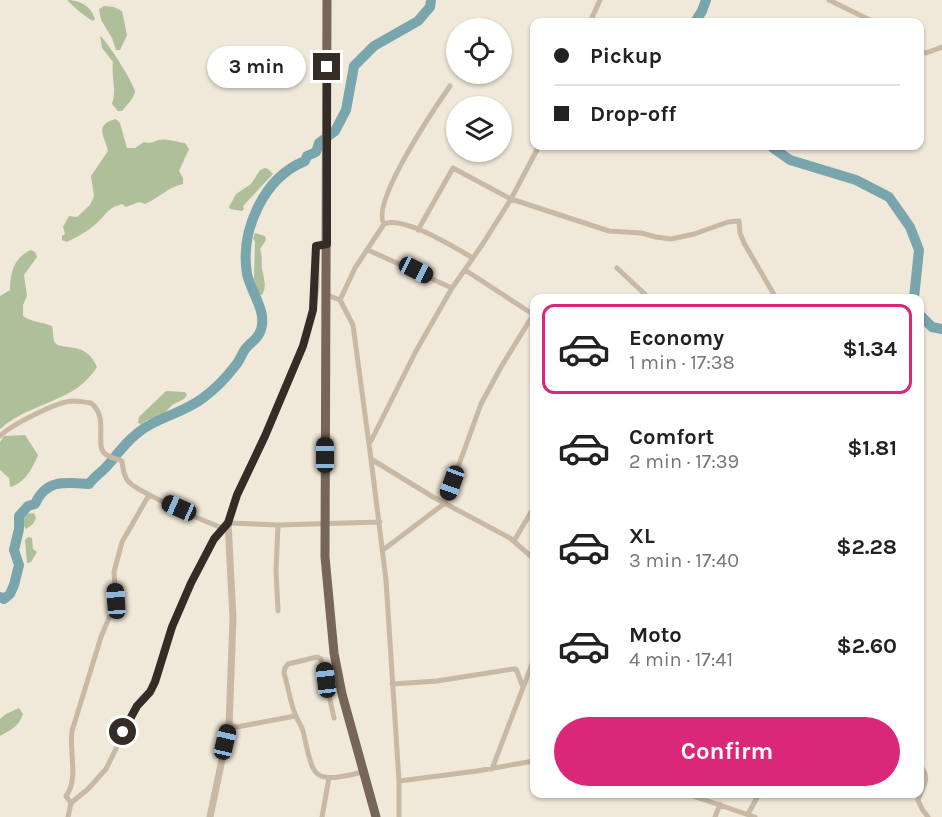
<!DOCTYPE html>
<html lang="en">
<head>
<meta charset="utf-8">
<style>
	body { margin:0; font-family:Karla,sans-serif; background:#f2f2f2; color:#222; height:100vh; display:flex; flex-direction:column; font-size:22px; white-space:nowrap }
	* { box-sizing:border-box; margin:0 }
	p { font-size:20px; color:#767676 }
	.icon { flex:none; width:33px; height:33px; fill:none; stroke:currentColor; stroke-width:2; stroke-linecap:round; stroke-linejoin:round }
	.map { position:relative; flex:1; overflow:hidden }
	.side { position:absolute; left:530px; top:294px; width:394px; height:504px; display:flex; flex-direction:column; background:#fff; border-radius:12px; box-shadow:0 2px 4px #0004 }
	.side>* { flex:none }
	.guide { position:absolute; left:530px; top:18px; width:394px; height:132px; border-radius:12px; box-shadow:0 2px 4px #0004; display:grid; align-content:center; height:132px; padding:0 24px; background:#fff }
	.tools { position:absolute; left:446px; top:18px; display:grid; gap:12px }
	.tools a { display:grid; place-items:center; width:66px; height:66px; border-radius:50%; background:#fff; box-shadow:0 2px 4px #0004; font-size:30px }
	.end { position:absolute; width:27px; height:27px; margin:-14px; border:8px solid #342c26; background:#fff; box-shadow:0 0 0 3px #fff }
	.from { border-radius:50% }
	.bubble { position:absolute; height:42px; border-radius:21px; background:#fff; box-shadow:0 2px 4px #0004; font-size:20px; font-weight:700; line-height:42px; text-align:center }
	.car { position:absolute; width:18px; height:36px; margin:-18px -9px; border-radius:8px; box-shadow:0 0 4px 2px #0007; background:linear-gradient(#222 24%,#8ab4d8 0 40%,#222 0 76%,#8ab4d8 0 86%,#222 0) }
	.guide b { display:flex; align-items:center; gap:21px; height:57px; font-size:22px }
	.guide b+b { border-top:2px solid #e0e0e0 }
	.guide i { width:15px; height:15px; background:#222 }
	ul { padding:10px 0 0; list-style:none }
	li { display:flex; align-items:center; gap:18px; height:90px; margin:0 12px 9px; padding:0 12px; border:3px solid transparent; border-radius:12px }
	li div { flex:1 }
	li b { display:block; font-size:22px }
	li em { font-style:normal; font-weight:700 }
	li.active { border-color:#db2777 }
	li>.icon { width:54px; height:54px; stroke-width:1.5 }
	.button { display:flex; gap:12px; margin-top:auto; padding:12px 24px }
	.button a { flex:1; height:69px; border-radius:36px; background:#db2777; color:#fff; font-size:24px; font-weight:700; line-height:69px; text-align:center }
	.map>svg:first-child { display:block }
	.green { fill:#afbf9a }
	.lines { fill:none; stroke-linecap:round; stroke-linejoin:round }
	.river { stroke:#79a5ad; stroke-width:10 }
	.minor { stroke:#c8b9a6; stroke-width:5 }
	.tertiary { stroke:#c8b9a6; stroke-width:7 }
	.primary { stroke:#766558; stroke-width:9 }
	.route { stroke:#342c26; stroke-width:8 }
</style>
</head>
<body>
<div class="map">
<svg width="942" height="817" viewBox="0 0 942 817">
	<rect width="100%" height="100%" fill="#f0e8d9"/>
	<path class="green" d="M 67,0 C 80,0 91,6 95,19 L 93,21 C 84,16 75,8 67,0 Z
		M 104,6 L 114,7 L 122,11 L 127,35 L 120,50 L 116,50 L 112,38 L 101,20 L 99,9 Z
		M 100,36 C 106,39 136,87 135,92 C 134,98 126,106 122,111 L 118,111 L 112,104 C 117,87 111,79 113,62 L 102,48 Z
		M 116,119 L 120,123 L 127,148 L 135,148 L 144,142 C 151,144 152,142 159,140 C 166,138 177,142 185,143 L 189,149 L 179,171 L 183,178 L 183,184 C 168,187 159,198 145,204 L 139,202 L 126,207 L 122,204 C 107,208 106,215 96,224 C 88,231 77,237 67,242 L 62,240 L 62,236 L 65,234 L 63,227 L 69,216 L 77,217 L 90,205 L 94,196 L 91,176 L 108,151 C 105,136 93,125 116,119 Z
		M 265,168 L 268,169 L 273,174 L 243,206 L 244,209 L 242,211 L 230,209 L 229,207 L 236,194 L 251,184 L 260,170 Z
		M 255,233 L 265,236 L 266,240 L 260,249 C 263,258 261,261 262,269 C 264,279 267,286 262,295 L 259,294 L 254,279 L 255,242 L 253,238 Z
		M 31,250 L 35,252 L 37,257 L 24,275 L 27,296 L 23,305 L 23,316 C 31,322 42,322 52,326 C 53,330 53,337 54,341 C 59,353 85,338 97,367 C 75,403 32,401 0,429 L 0,296 L 10,290 C 10,273 14,257 31,250 Z
		M 166,391 L 185,392 L 187,395 L 184,399 L 172,405 L 162,416 L 147,420 L 141,424 L 138,423 L 139,417 Z
		M 25,435 L 38,455 C 33,468 24,484 10,487 L 9,478 L 0,470 L 0,442 L 4,436 Z
		M 34,513 L 36,518 L 33,524 L 26,529 L 22,523 L 22,517 L 26,514 Z
		M 28,537 L 32,538 L 33,549 L 37,552 L 31,562 L 27,563 L 25,540 Z
		M 19,708 L 23,714 C 19,726 11,730 0,736 L 0,719 L 6,714 Z"/>
	<g class="lines">
		<path class="river" d="M 695,22 L 702,11 L 706,0
			M 774,146 L 773,148 L 790,160 L 856,180 L 889,197 L 910,227 L 919,250 L 914,298
			M 920,315 L 932,327 L 942,329
			M 0,597 L 4,599 L 10,594 L 14,585 L 19,565 L 14,550 L 19,529 L 19,516 L 28,506 L 35,504 C 46,479 65,482 89,484 C 94,477 102,472 108,465 C 119,452 131,436 146,427 C 164,416 186,411 203,398 C 215,389 226,378 235,366 C 240,361 242,352 247,347 C 251,342 256,340 259,334 C 270,315 251,293 247,274 C 240,231 263,178 305,161 L 307,156 L 316,152 L 319,143 L 335,131 L 346,110 L 354,66 L 374,46 L 418,21 L 430,7 L 431,0"/>
		<path class="minor" d="M 829,0 L 874,22
			M 590,22 L 600,0
			M 920,51 L 926,53 L 942,47
			M 384,224 C 370,203 436,106 450,86
			M 418,230 L 453,168 L 511,199 L 609,231 L 641,233 L 656,237 L 671,239 L 694,234 L 728,222 L 739,221 L 740,233 L 744,243 L 776,298
			M 368,250 L 452,288
			M 617,268 L 649,298
			M 465,270 L 534,315
			M 327,295 L 340,300 L 353,325 L 371,459 L 433,497 L 510,538 L 534,559
			M 340,300 L 355,268 L 384,224 C 403,215 455,248 473,258
			M 0,436 C 11,425 56,402 72,401 C 78,401 85,402 91,403 C 109,417 95,443 104,453 C 108,457 117,459 122,461 C 123,469 124,478 130,483 C 139,492 211,525 224,528
			M 371,441 L 416,351 L 452,288 L 482,245 L 511,199 L 539,146
			M 371,459 L 386,580 L 399,781 L 399,817
			M 278,525 L 276,570 L 278,611
			M 514,541 L 534,507
			M 383,550 L 445,503 L 481,404 L 501,367 L 533,315
			M 392,684 L 437,681 L 513,669 L 516,669 L 523,687
			M 334,718 L 321,659 L 317,657 L 288,664 L 285,668 L 284,673 C 288,686 290,701 295,714 C 297,720 301,724 303,731 C 314,777 310,785 363,772
			M 229,726 L 237,727 L 295,716
			M 920,766 C 932,778 922,787 918,800 L 922,809 L 928,817
			M 492,769 L 534,659
			M 399,781 L 477,771 L 534,761
			M 687,794 L 755,817
			M 71,803 L 66,796 C 79,779 69,752 72,731 L 101,637 L 116,601 L 114,572 L 122,542 L 149,495
			M 748,814 L 759,794
			M 68,817 L 71,803 L 88,789 L 106,769 L 137,706 L 149,692 L 173,627 L 191,583 L 214,539 L 228,523 L 278,525 L 380,522
			M 322,817 L 329,778
			M 715,817 L 720,804"/>
		<path class="tertiary" d="M 210,817 L 229,726 L 233,618 L 228,522 L 237,495 L 265,437 L 303,346 L 313,310 L 316,286 L 316,246 L 327,244"/>
		<path class="primary" d="M 327,0 L 325,557 L 334,653 L 342,694 L 376,817"/>
	</g>
	<g class="lines">
		<path class="route" d="M 123,732 L 137,706 L 150,692 L 155,682 L 172,627 L 191,583 L 214,539 L 228,523 L 237,495 L 265,436 L 303,346 L 313,310 L 316,246 L 327,244 L 327,67"/>
	</g>
</svg>
<div class="tools">
<a><svg class="icon" aria-label="locate" viewBox="0 0 24 24"><circle cx="12" cy="12" r="6"/><path d="M12 2v4M12 18v4M2 12h4M18 12h4"/></svg></a>
<a><svg class="icon" aria-label="layers" viewBox="0 0 24 24"><path d="M12 4l9 5-9 5-9-5zM3 14l9 5 9-5"/></svg></a>
</div>
<i class="end from" style="left:123px;top:732px"></i>
<i class="end" style="left:327px;top:67px"></i>
<div class="bubble" style="left:207px;top:46px;width:99px">3 min</div>
<i class="car" style="left:416px;top:270px;rotate:117deg"></i>
<i class="car" style="left:325px;top:455px;rotate:0deg"></i>
<i class="car" style="left:452px;top:483px;rotate:200deg"></i>
<i class="car" style="left:179px;top:508px;rotate:294deg"></i>
<i class="car" style="left:116px;top:601px;rotate:356deg"></i>
<i class="car" style="left:326px;top:680px;rotate:353deg"></i>
<i class="car" style="left:225px;top:742px;rotate:13deg"></i>
<div class="guide">
<b><i class="from"></i>Pickup</b>
<b><i></i>Drop-off</b>
</div>
<section class="side">
<ul>
<li class="active"><svg class="icon" aria-label="car" viewBox="0 0 24 24"><path d="M5 17H2v-5l4-1 3-4h7l3 4 3 1v5h-3M9 17h6M6 11h13"/><circle cx="7" cy="17" r="2"/><circle cx="17" cy="17" r="2"/></svg><div><b>Economy</b><p>1 min · 17:38</p></div><em>$1.34</em></li>
<li><svg class="icon" aria-label="car" viewBox="0 0 24 24"><path d="M5 17H2v-5l4-1 3-4h7l3 4 3 1v5h-3M9 17h6M6 11h13"/><circle cx="7" cy="17" r="2"/><circle cx="17" cy="17" r="2"/></svg><div><b>Comfort</b><p>2 min · 17:39</p></div><em>$1.81</em></li>
<li><svg class="icon" aria-label="car" viewBox="0 0 24 24"><path d="M5 17H2v-5l4-1 3-4h7l3 4 3 1v5h-3M9 17h6M6 11h13"/><circle cx="7" cy="17" r="2"/><circle cx="17" cy="17" r="2"/></svg><div><b>XL</b><p>3 min · 17:40</p></div><em>$2.28</em></li>
<li><svg class="icon" aria-label="car" viewBox="0 0 24 24"><path d="M5 17H2v-5l4-1 3-4h7l3 4 3 1v5h-3M9 17h6M6 11h13"/><circle cx="7" cy="17" r="2"/><circle cx="17" cy="17" r="2"/></svg><div><b>Moto</b><p>4 min · 17:41</p></div><em>$2.60</em></li>
</ul>
<div class="button"><a>Confirm</a></div>
</section>
</div>
</body>
</html>
